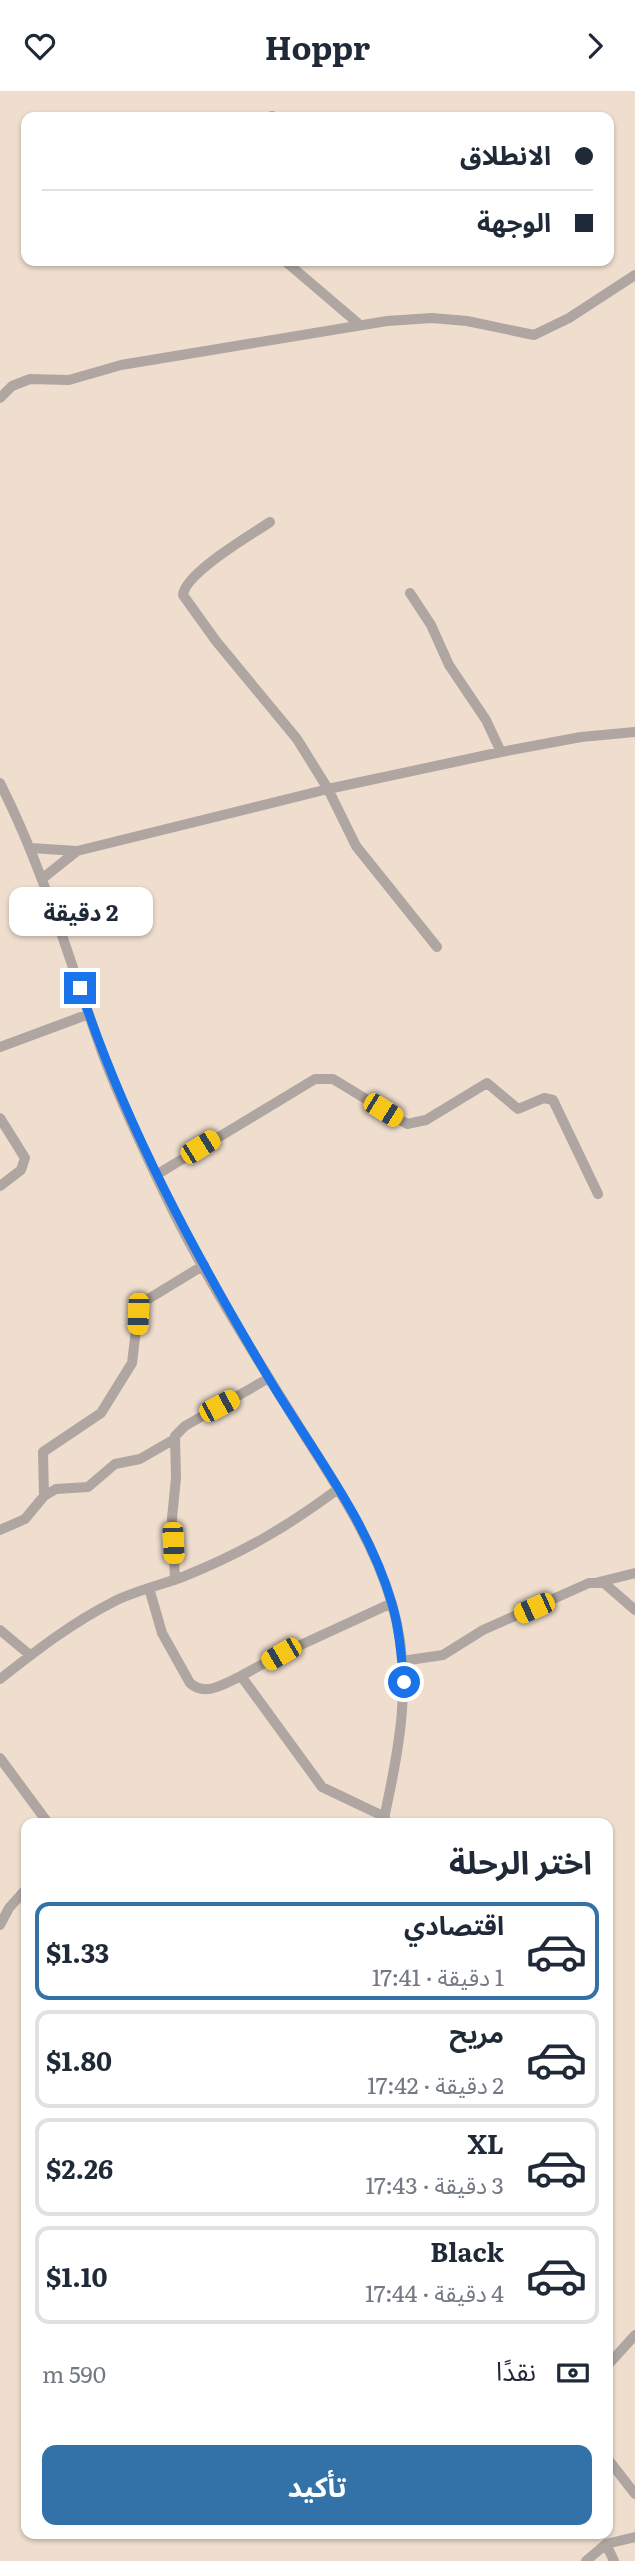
<!DOCTYPE html>
<html lang="ar">
<head>
<meta charset="utf-8">
<style>
	body { margin:0; font-family:Literata,"Noto Sans Arabic",serif; background:#f2f2f3; color:#1f2937; direction:rtl; height:100vh; display:flex; flex-direction:column; font-size:26px; white-space:nowrap }
	* { box-sizing:border-box; margin:0 }
	p { font-size:23px; color:#747a83 }
	.icon { flex:none; width:38px; height:38px; fill:none; stroke:currentColor; stroke-width:2; stroke-linecap:round; stroke-linejoin:round }
	.map { position:relative; flex:1; overflow:hidden; direction:ltr }
	.side { position:absolute; left:21px; top:1727px; width:592px; height:721px; display:flex; flex-direction:column; background:#fff; border-radius:14px; box-shadow:0 2px 5px #0004; direction:rtl }
	.side>* { flex:none }
	.banner { position:absolute; left:21px; top:21px; width:593px; height:154px; border-radius:14px; box-shadow:0 2px 5px #0004; direction:rtl; display:grid; align-content:center; height:154px; padding:0 21px; background:#fff }
	.end { position:absolute; width:32px; height:32px; margin:-16px; border:9px solid #1a73e8; background:#fff; box-shadow:0 0 0 4px #fff }
	.from { border-radius:50% }
	.bubble { position:absolute; height:49px; border-radius:14px; background:#fff; box-shadow:0 2px 5px #0004; font-size:23px; font-weight:700; line-height:49px; text-align:center; direction:rtl }
	.car { position:absolute; width:21px; height:42px; margin:-21px -10px; border-radius:9px; box-shadow:0 0 5px 2px #0007; background:linear-gradient(#f5c518 24%,#345 0 40%,#f5c518 0 76%,#345 0 86%,#f5c518 0) }
	.banner b { display:flex; align-items:center; gap:24px; height:66px; font-size:26px }
	.banner b+b { border-top:2px solid #e0e1e3 }
	.banner i { width:18px; height:18px; background:#1f2937 }
	ul { padding:0; list-style:none }
	li { display:flex; align-items:center; gap:21px; height:98px; margin:0 14px 10px; padding:0 7px; border:4px solid #e0e1e3; border-radius:14px }
	li div { flex:1 }
	li b { display:block; font-size:26px }
	li em { font-style:normal; font-weight:700 }
	li.current { border-color:#3272a9 }
	li>.icon { width:63px; height:63px; stroke-width:1.5 }
	h2 { padding:0 21px; font-size:32px; line-height:84px }
	.pay { display:flex; align-items:center; gap:18px; height:77px; padding:0 21px; font-size:26px }
	.pay p { margin-inline-start:auto }
	.primary-button { display:flex; gap:14px; margin-top:auto; padding:14px 21px }
	.primary-button a { flex:1; height:80px; border-radius:14px; background:#3272a9; color:#fff; font-size:28px; font-weight:700; line-height:80px; text-align:center }
	header { display:flex; justify-content:space-between; align-items:center; height:91px; padding:0 21px; background:#fff; font-size:32px; font-weight:700 }
	.map>svg:first-child { display:block }
	.lines { fill:none; stroke-linecap:round; stroke-linejoin:round }
	.minor { stroke:#afa5a1; stroke-width:10 }
	.route { stroke:#1a73e8; stroke-width:9 }
</style>
</head>
<body>
<header><svg class="icon" aria-label="forward" viewBox="0 0 24 24"><path d="M9 5l7 7-7 7"/></svg>Hoppr<svg class="icon" aria-label="heart" viewBox="0 0 24 24"><path d="M12 20l-8-8c-3-5 5-10 8-4 3-6 11-1 8 4z"/></svg></header>
<div class="map">
<svg width="635" height="2470" viewBox="0 0 635 2470">
	<rect width="100%" height="100%" fill="#efdece"/>
	<g class="lines">
		<path class="minor" d="M 271,26 L 272,25
			M 285,170 L 360,234
			M 0,307 L 12,295 L 30,288 L 69,289 L 121,274 L 387,230 L 432,227 L 467,230 L 534,244 L 569,227 L 635,184
			M 270,431 C 251,444 185,482 183,504 L 216,550 L 297,648 L 328,698 L 356,755 L 437,856
			M 410,502 L 431,534 L 449,574 L 486,629 L 501,661
			M 0,692 C 44,779 70,872 103,964 C 123,1017 148,1069 173,1120 C 210,1194 256,1266 300,1337 C 335,1393 373,1448 392,1513 C 414,1587 399,1659 383,1732
			M 31,757 L 77,760 L 328,698 L 501,661 L 581,646 L 635,641
			M 43,787 L 77,760
			M 0,956 L 89,923
			M 0,1027 L 25,1067 L 21,1079 L 0,1095
			M 156,1084 L 315,988 L 333,988 L 407,1033 L 426,1029 L 487,992 L 518,1018 L 544,1007 L 553,1009 L 598,1103
			M 44,1405 L 43,1361 L 101,1322 L 132,1272 L 138,1223 L 145,1210 L 204,1174
			M 0,1439 L 25,1428 L 44,1405 L 56,1398 L 88,1396 L 115,1373 L 140,1368 L 173,1349
			M 175,1489 L 172,1427 L 176,1387 L 175,1345 L 185,1335 L 269,1287
			M 599,1491 L 635,1482
			M 149,1497 L 162,1542 L 190,1592 C 205,1606 224,1593 241,1585 L 322,1696 L 385,1726
			M 0,1539 L 30,1564
			M 402,1570 L 443,1564 L 483,1539 L 589,1492 L 604,1492 L 635,1519
			M 241,1585 L 281,1563 L 392,1512
			M 0,1588 C 37,1559 73,1531 115,1510 C 137,1499 162,1494 185,1485 C 244,1461 287,1436 338,1398
			M 0,1667 L 48,1732
			M 0,1834 L 9,1817 L 26,1798
			M 607,2275 L 635,2244
			M 607,2367 L 635,2403
			M 606,2453 L 614,2470
			M 586,2470 L 606,2453 L 635,2446"/>
	</g>
	<g class="lines">
		<path class="route" d="M 80,897 C 126,1036 194,1161 268,1286 C 312,1360 368,1429 392,1513 C 400,1539 401,1565 404,1591"/>
	</g>
</svg>
<i class="end from" style="left:404px;top:1591px"></i>
<i class="end" style="left:80px;top:897px"></i>
<div class="bubble" style="left:9px;top:796px;width:144px">2 دقيقة</div>
<i class="car" style="left:383px;top:1019px;rotate:122deg"></i>
<i class="car" style="left:200px;top:1056px;rotate:58deg"></i>
<i class="car" style="left:138px;top:1223px;rotate:182deg"></i>
<i class="car" style="left:219px;top:1315px;rotate:62deg"></i>
<i class="car" style="left:173px;top:1452px;rotate:177deg"></i>
<i class="car" style="left:534px;top:1517px;rotate:246deg"></i>
<i class="car" style="left:281px;top:1563px;rotate:240deg"></i>
<div class="banner">
<b><i class="from"></i>الانطلاق</b>
<b><i></i>الوجهة</b>
</div>
<section class="side">
<h2>اختر الرحلة</h2>
<ul>
<li class="current"><svg class="icon" aria-label="car" viewBox="0 0 24 24"><path d="M5 17H2v-5l4-1 3-4h7l3 4 3 1v5h-3M9 17h6M6 11h13"/><circle cx="7" cy="17" r="2"/><circle cx="17" cy="17" r="2"/></svg><div><b>اقتصادي</b><p>1 دقيقة · 17:41</p></div><em>$1.33</em></li>
<li><svg class="icon" aria-label="car" viewBox="0 0 24 24"><path d="M5 17H2v-5l4-1 3-4h7l3 4 3 1v5h-3M9 17h6M6 11h13"/><circle cx="7" cy="17" r="2"/><circle cx="17" cy="17" r="2"/></svg><div><b>مريح</b><p>2 دقيقة · 17:42</p></div><em>$1.80</em></li>
<li><svg class="icon" aria-label="car" viewBox="0 0 24 24"><path d="M5 17H2v-5l4-1 3-4h7l3 4 3 1v5h-3M9 17h6M6 11h13"/><circle cx="7" cy="17" r="2"/><circle cx="17" cy="17" r="2"/></svg><div><b>XL</b><p>3 دقيقة · 17:43</p></div><em>$2.26</em></li>
<li><svg class="icon" aria-label="car" viewBox="0 0 24 24"><path d="M5 17H2v-5l4-1 3-4h7l3 4 3 1v5h-3M9 17h6M6 11h13"/><circle cx="7" cy="17" r="2"/><circle cx="17" cy="17" r="2"/></svg><div><b>Black</b><p>4 دقيقة · 17:44</p></div><em>$1.10</em></li>
</ul>
<div class="pay"><svg class="icon" aria-label="cash" viewBox="0 0 24 24"><path d="M3 7h18v10H3z"/><circle cx="12" cy="12" r="2"/></svg>نقدًا<p>590 m</p></div>
<div class="primary-button"><a>تأكيد</a></div>
</section>
</div>
</body>
</html>
